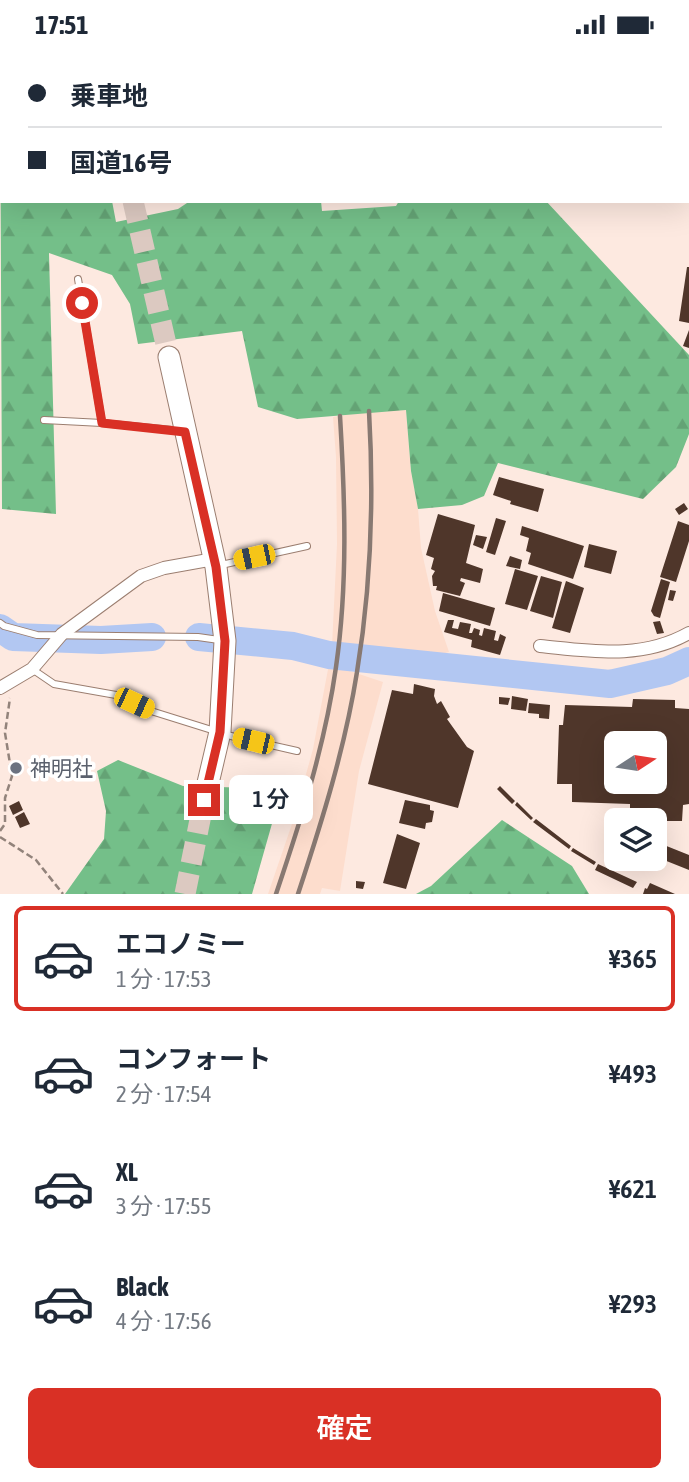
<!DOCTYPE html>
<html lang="ja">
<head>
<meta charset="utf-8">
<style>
	body { margin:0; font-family:"Asap Condensed","Noto Sans JP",sans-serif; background:#f2f2f3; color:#1f2937; height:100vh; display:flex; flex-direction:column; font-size:26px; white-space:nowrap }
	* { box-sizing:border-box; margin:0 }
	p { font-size:23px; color:#747a83 }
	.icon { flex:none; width:38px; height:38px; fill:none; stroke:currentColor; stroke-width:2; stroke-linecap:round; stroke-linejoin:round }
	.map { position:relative; height:845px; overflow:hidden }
	.drawer { display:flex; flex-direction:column; background:#fff; flex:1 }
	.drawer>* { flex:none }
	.top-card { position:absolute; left:0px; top:0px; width:690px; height:154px; box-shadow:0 7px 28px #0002; display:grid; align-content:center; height:154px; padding:0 28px; background:#fff }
	.needle { width:46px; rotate:78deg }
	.buttons { position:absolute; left:604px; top:682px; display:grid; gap:14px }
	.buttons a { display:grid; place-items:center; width:63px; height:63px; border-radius:10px; background:#fff; box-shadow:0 7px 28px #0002; font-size:35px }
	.end { position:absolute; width:32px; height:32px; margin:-16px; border:9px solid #d93025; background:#fff; box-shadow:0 0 0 4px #fff }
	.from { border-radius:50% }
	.bubble { position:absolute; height:49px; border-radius:10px; background:#fff; box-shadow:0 7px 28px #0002; font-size:23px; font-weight:600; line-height:49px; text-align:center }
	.car { position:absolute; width:21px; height:42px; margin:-21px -10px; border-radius:9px; box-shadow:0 0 5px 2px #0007; background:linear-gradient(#f5c518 24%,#345 0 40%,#f5c518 0 76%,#345 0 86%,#f5c518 0) }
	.top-card b { display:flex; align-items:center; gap:24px; height:66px; font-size:26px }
	.top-card b+b { border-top:2px solid #e0e1e3 }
	.top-card i { width:18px; height:18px; background:#1f2937 }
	ul { padding:12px 0 0; list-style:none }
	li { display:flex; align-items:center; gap:21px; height:105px; margin:0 14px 10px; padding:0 14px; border:4px solid transparent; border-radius:10px }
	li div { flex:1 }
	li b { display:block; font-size:26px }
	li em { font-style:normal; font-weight:600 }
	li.selected { border-color:#d93025 }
	li>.icon { width:63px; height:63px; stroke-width:1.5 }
	.cta { display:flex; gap:14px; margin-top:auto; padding:14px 28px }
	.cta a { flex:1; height:80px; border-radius:10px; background:#d93025; color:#fff; font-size:28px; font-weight:600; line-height:80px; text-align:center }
	.status { display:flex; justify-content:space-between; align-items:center; height:49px; padding:0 35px; background:#fff; direction:ltr }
	.status svg { height:19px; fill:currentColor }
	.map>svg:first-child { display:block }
	.built { fill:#fdddcd }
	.forest { fill:url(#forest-firs) }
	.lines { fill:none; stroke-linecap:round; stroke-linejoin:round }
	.river { stroke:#b2c7f2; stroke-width:28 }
	.building { fill:#4f362a; fill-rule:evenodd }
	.trunk-tunnel { stroke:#dcc9c1; stroke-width:21; stroke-dasharray:21 10; stroke-linecap:butt }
	.service-casing { stroke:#9b7e70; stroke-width:8 }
	.minor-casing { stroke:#9b7e70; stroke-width:14 }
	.trunk-casing { stroke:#9b7e70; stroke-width:23 }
	.path { stroke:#92837b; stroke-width:2.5; stroke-dasharray:7 3.5; stroke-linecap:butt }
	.service { stroke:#fff; stroke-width:6 }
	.minor { stroke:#fff; stroke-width:12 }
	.trunk { stroke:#fff; stroke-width:21 }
	.rail { stroke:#887972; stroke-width:4.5 }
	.route { stroke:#d93025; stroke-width:9 }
	.worship-dot { fill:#6b7280; stroke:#fff; stroke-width:2.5 }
	.labels { text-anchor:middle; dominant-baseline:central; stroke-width:7; stroke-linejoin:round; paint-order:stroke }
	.worship-label { font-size:21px; fill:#5b616d; stroke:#fff; text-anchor:start }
</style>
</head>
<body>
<div class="status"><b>17:51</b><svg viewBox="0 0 49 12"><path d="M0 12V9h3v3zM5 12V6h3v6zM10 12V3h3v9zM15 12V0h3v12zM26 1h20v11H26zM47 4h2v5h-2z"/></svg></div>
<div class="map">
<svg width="689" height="845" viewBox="0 0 689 845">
	<defs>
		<pattern id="forest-firs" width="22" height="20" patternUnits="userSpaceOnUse" patternTransform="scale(1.75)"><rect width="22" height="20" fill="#74bf89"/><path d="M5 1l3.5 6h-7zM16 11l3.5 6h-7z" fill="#64a375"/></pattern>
	</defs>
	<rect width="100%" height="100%" fill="#fde9e0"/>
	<path class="built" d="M 406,361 L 411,422 L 418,460 L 421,499 L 435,562 L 449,603 L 424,610 L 390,607 L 361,599 L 332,597 L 337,495 L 336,408 L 333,368 L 369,362 Z
		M 329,615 L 383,633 L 359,722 L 340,842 L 322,839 L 320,845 L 268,845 L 293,772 L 313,700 Z"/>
	<path class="forest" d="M 0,0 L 30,0 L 2,2 L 2,152 L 112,152 L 116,173 L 178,160 L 190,152 L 321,152 L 322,162 L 396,157 L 399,152 L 546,152 L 689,306 L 689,385 L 676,418 L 643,450 L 498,414 L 484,447 L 462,456 L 418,460 L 411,422 L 406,361 L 297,370 L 258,358 L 242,282 L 138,295 L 130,255 L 112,226 L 49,204 L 56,465 L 2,460 Z
		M 168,0 L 317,0 L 317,2 L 167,2 Z
		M 118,711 L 183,737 L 254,739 L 277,757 L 252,845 L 65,845 L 104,790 L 106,762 L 97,722 Z
		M 502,771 L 572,817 L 589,845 L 416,845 L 431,837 Z"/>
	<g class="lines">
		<path class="river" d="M 0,579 L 13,588 L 101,591 L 152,588
			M 199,588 L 293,597 L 329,606 L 610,635 L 667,622 L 689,612"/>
	</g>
	<path class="building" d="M 687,218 L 689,218 L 689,274 L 679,272 Z
		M 689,281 L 689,299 L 683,297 Z
		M 499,428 L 544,440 L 538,463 L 510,455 L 511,452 L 493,446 Z
		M 684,454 L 688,460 L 679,466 L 675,460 Z
		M 438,465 L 475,476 L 466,514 L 483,520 L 480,534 L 461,529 L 460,532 L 465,534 L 460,547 L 436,541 L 437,537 L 433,537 L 432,527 L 435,522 L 431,520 L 434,509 L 426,506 Z
		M 496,469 L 506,472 L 495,506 L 486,503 Z
		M 678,472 L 689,476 L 689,492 L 676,533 L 660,528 Z
		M 522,477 L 584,497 L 573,530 L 528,515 L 531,504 L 526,502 L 529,489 L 520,486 Z
		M 476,486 L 487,488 L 483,500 L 473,496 Z
		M 589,495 L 617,502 L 611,525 L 584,518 Z
		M 510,507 L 522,511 L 520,520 L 506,517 Z
		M 515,520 L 538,527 L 527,561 L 505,555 Z
		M 541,527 L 562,533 L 553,569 L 530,562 Z
		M 661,530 L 670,533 L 660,569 L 654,567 L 651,562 Z
		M 566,532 L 584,539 L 570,584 L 552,579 Z
		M 670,541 L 676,542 L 673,552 L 668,551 Z
		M 443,544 L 495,559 L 490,577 L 439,562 Z
		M 448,571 L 454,571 L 452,579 L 458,580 L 460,573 L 471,575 L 469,584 L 472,584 L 474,579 L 480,581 L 479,586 L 482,587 L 484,579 L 496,582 L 494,591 L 498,592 L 500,585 L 506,588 L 500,606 L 471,598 L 472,591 L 444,583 Z
		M 660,572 L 664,584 L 657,585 L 653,573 Z
		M 414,635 L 435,640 L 434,647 L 437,655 L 441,652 L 450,668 L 447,670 L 467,698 L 474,702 L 458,759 L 368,735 L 392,641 L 413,645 Z
		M 512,647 L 528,650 L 526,662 L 511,660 Z
		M 499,648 L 510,649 L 508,656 L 499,655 Z
		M 633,650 L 675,651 L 675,659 L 689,660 L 689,755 L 683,756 L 682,772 L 658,772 L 658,763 L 630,762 L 630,755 L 572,753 L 572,735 L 557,735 L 559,676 L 563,676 L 565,656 L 632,658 ZM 616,695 L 654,695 L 654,733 L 616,733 Z
		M 529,654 L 550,656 L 549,670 L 539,669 L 539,665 L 528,664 Z
		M 500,737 L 515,752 L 512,755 L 497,740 Z
		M 405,751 L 430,756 L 430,761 L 434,762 L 432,773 L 426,774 L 425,780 L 399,774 Z
		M 19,752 L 23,761 L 13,766 L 9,757 Z
		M 517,753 L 533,769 L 531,771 L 515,756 Z
		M 24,763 L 30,775 L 20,779 L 15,768 Z
		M 536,770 L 571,797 L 569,800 L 533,773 Z
		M 397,785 L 420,794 L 406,840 L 383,834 Z
		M 654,792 L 689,806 L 689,821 L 654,807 Z
		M 573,799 L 596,813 L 594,816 L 571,802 Z
		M 598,815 L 637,833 L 633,839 L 595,821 Z
		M 356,832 L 365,833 L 363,840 L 356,839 Z
		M 650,834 L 675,845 L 643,845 L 645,839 L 647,840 Z"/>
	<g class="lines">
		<path class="trunk-tunnel" d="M 133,152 L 169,308
			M 185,845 L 204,751"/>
		<defs>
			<path id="service" d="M 78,230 L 102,374
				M 44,371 L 102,374 L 183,382
				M 221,516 L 307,497
				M 0,574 L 4,577 L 37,586 L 198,588 L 219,591
				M 32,620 L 54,635 L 116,646 L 151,662 L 231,687 L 297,702"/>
			<path id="minor" d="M 540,597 C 592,602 641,611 689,584
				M 0,639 L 32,620 L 62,585 L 141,527 L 164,519 L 214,510"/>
			<path id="trunk" d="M 100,0 L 101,2
				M 169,308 L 216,518 L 225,592 L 220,683 L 204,751"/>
		</defs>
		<use href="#service" class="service-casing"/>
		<use href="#minor" class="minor-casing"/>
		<use href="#trunk" class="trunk-casing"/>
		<path class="path" d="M 24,0 L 25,2
			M 75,2 L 78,0
			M 0,782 L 5,775 L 5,749 L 12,727 L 5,684 L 10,649
			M 0,788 L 36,811 L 63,845"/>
		<use href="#service" class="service"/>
		<use href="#minor" class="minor"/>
		<use href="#trunk" class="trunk"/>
		<path class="rail" d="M 326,0 L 326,2
			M 352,0 L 352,2
			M 276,845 C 301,771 325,696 336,618 C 348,535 345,450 340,367
			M 298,845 C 322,772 345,699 357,623 C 371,538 374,449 369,362"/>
	</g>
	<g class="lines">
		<path class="route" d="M 82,254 L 102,374 L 185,383 L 216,518 L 225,592 L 220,683 L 204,751"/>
	</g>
	<circle class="worship-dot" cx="16" cy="719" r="7"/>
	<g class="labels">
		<g class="worship-label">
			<text x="30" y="719">神明社</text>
		</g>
	</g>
</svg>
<div class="buttons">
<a><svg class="needle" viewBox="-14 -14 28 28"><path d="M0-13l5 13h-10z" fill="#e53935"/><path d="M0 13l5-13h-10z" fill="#747a83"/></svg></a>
<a><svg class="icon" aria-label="layers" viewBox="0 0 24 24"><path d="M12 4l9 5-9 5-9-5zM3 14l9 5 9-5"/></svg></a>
</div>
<i class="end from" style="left:82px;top:254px"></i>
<i class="end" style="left:204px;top:751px"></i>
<div class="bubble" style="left:229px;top:726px;width:84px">1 分</div>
<i class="car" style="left:254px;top:508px;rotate:258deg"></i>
<i class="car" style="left:134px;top:654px;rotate:115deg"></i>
<i class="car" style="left:253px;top:692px;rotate:283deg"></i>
<div class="top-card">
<b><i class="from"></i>乗車地</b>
<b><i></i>国道16号</b>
</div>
</div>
<section class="drawer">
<ul>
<li class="selected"><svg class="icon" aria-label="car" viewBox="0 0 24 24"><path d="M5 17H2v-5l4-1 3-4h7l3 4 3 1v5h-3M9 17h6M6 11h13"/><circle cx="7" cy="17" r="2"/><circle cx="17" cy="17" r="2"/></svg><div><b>エコノミー</b><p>1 分 · 17:53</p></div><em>¥365</em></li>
<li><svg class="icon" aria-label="car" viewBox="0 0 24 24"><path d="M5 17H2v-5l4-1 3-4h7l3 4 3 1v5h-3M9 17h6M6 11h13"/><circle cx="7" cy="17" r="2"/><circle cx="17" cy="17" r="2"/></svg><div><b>コンフォート</b><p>2 分 · 17:54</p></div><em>¥493</em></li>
<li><svg class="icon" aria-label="car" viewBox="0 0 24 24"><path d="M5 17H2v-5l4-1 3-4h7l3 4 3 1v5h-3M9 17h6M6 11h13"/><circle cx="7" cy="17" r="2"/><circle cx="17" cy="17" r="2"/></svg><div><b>XL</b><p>3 分 · 17:55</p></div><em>¥621</em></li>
<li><svg class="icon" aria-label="car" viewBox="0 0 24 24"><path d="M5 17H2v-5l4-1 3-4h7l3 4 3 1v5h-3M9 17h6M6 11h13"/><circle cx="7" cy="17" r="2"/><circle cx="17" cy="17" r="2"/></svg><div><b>Black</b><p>4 分 · 17:56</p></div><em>¥293</em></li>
</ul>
<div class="cta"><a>確定</a></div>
</section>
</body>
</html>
